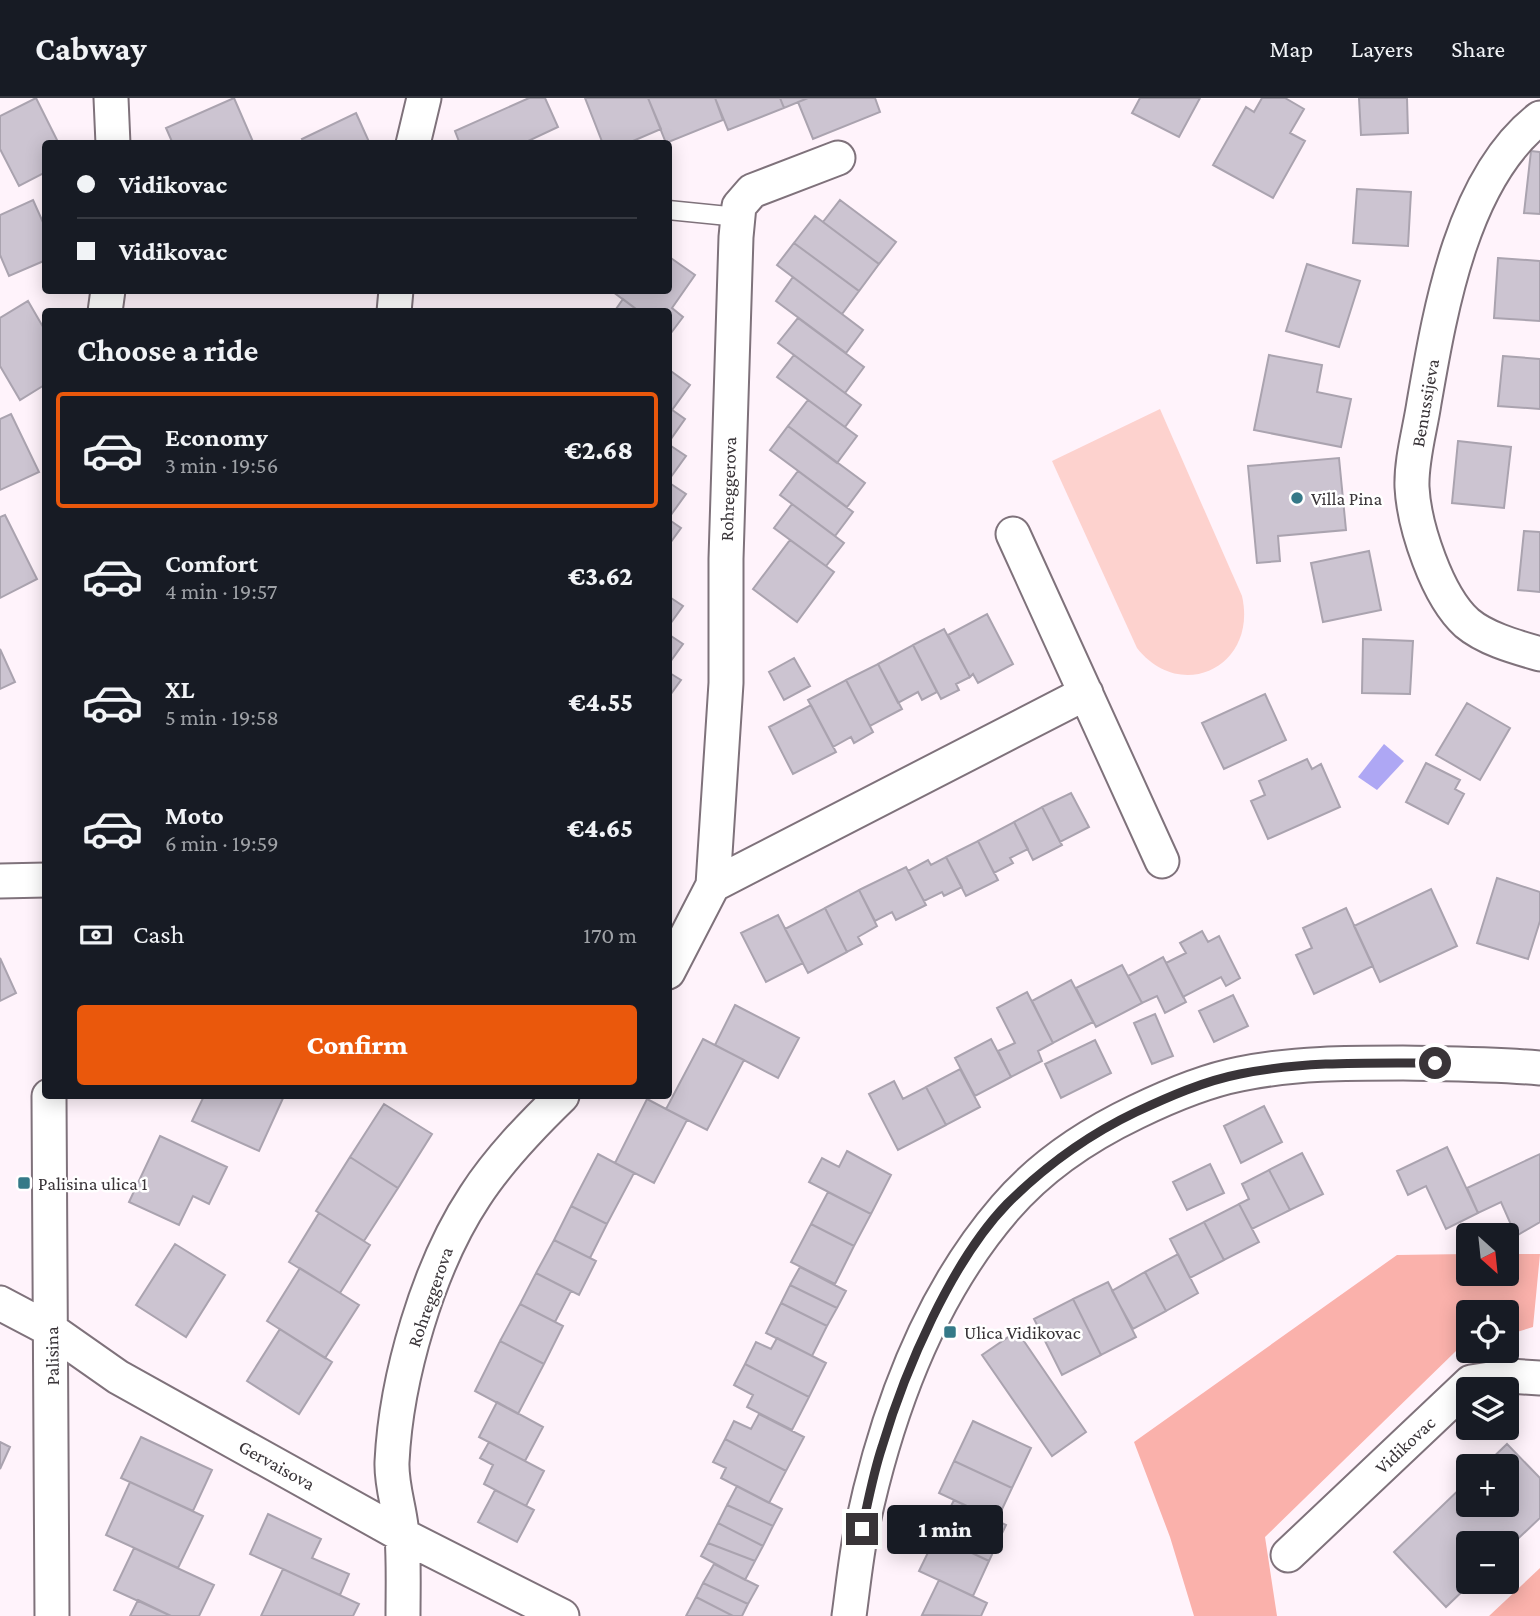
<!DOCTYPE html>
<html lang="en">
<head>
<meta charset="utf-8">
<style>
	body { margin:0; font-family:"Crimson Pro",serif; background:#20242c; color:#f1f3f6; height:100vh; display:flex; flex-direction:column; font-size:26px; white-space:nowrap }
	* { box-sizing:border-box; margin:0 }
	p { font-size:23px; color:#9ea1a6 }
	.icon { flex:none; width:38px; height:38px; fill:none; stroke:currentColor; stroke-width:2; stroke-linecap:round; stroke-linejoin:round }
	.map { position:relative; flex:1; overflow:hidden }
	.drawer { position:absolute; left:42px; top:210px; width:630px; height:791px; display:flex; flex-direction:column; background:#171b24; border-radius:7px; box-shadow:0 4px 18px #0003 }
	.drawer>* { flex:none }
	.top-card { position:absolute; left:42px; top:42px; width:630px; height:154px; border-radius:7px; box-shadow:0 4px 18px #0003; display:grid; align-content:center; height:154px; padding:0 35px; background:#171b24 }
	.needle { width:46px; rotate:153deg }
	.tools { position:absolute; left:1456px; top:1125px; display:grid; gap:14px }
	.tools a { display:grid; place-items:center; width:63px; height:63px; border-radius:7px; background:#171b24; box-shadow:0 4px 18px #0003; font-size:35px }
	.end { position:absolute; width:32px; height:32px; margin:-16px; border:9px solid #393438; background:#fff; box-shadow:0 0 0 4px #fff }
	.from { border-radius:50% }
	.bubble { position:absolute; height:49px; border-radius:7px; background:#171b24; box-shadow:0 4px 18px #0003; font-size:23px; font-weight:800; line-height:49px; text-align:center }
	.top-card b { display:flex; align-items:center; gap:24px; height:66px; font-size:26px }
	.top-card b+b { border-top:2px solid #363941 }
	.top-card i { width:18px; height:18px; background:#f1f3f6 }
	ul { padding:0; list-style:none }
	li { display:flex; align-items:center; gap:21px; height:116px; margin:0 14px 10px; padding:0 21px; border:4px solid transparent; border-radius:7px }
	li div { flex:1 }
	li b { display:block; font-size:26px }
	li em { font-style:normal; font-weight:800 }
	li.current { border-color:#ea580c }
	li>.icon { width:63px; height:63px; stroke-width:1.5 }
	h2 { padding:0 35px; font-size:32px; line-height:84px }
	.pay { display:flex; align-items:center; gap:18px; height:77px; padding:0 35px; font-size:26px }
	.pay p { margin-inline-start:auto }
	.primary-button { display:flex; gap:14px; margin-top:auto; padding:14px 35px }
	.primary-button a { flex:1; height:80px; border-radius:7px; background:#ea580c; color:#fff; font-size:28px; font-weight:800; line-height:80px; text-align:center }
	header { display:flex; align-items:center; gap:42px; box-sizing:border-box; height:98px; padding:0 35px; background:#171b24; border-bottom:2px solid #363941 }
	header strong { font-size:33px }
	nav { display:flex; gap:38px; margin-inline-start:auto; font-size:24px }
	.map>svg:first-child { display:block }
	.green { fill:#fdd2ce }
	.forest { fill:#fab1ab }
	.water { fill:#aea7f4 }
	.building { fill:#ccc4d1; stroke:#aaa3af; stroke-width:2 }
	.lines { fill:none; stroke-linecap:round; stroke-linejoin:round }
	.lane-casing { stroke:#7f727b; stroke-width:21 }
	.street-casing { stroke:#7f727b; stroke-width:37 }
	.lane { stroke:#fff; stroke-width:18 }
	.street { stroke:#fff; stroke-width:33 }
	.route { stroke:#393438; stroke-width:9 }
	.poi-dot { fill:#357988; stroke:#fff; stroke-width:2.5 }
	.labels { text-anchor:middle; dominant-baseline:central; stroke-width:5; stroke-linejoin:round; paint-order:stroke }
	.street-label { font-size:19px; fill:#393438; stroke:#fff }
	.poi-label { font-size:19px; fill:#393438; stroke:#fff; text-anchor:start }
</style>
</head>
<body>
<header>
<strong>Cabway</strong>
<nav><a>Map</a><a>Layers</a><a>Share</a></nav>
</header>
<div class="map">
<svg width="1540" height="1518" viewBox="0 0 1540 1518">
	<rect width="100%" height="100%" fill="#fff3fb"/>
	<path class="green" d="M 1160,311 L 1242,498 C 1258,568 1181,606 1137,550 L 1052,363 Z"/>
	<path class="forest" d="M 1468,1156 L 1468,1176 L 1507,1176 L 1507,1156 L 1540,1156 L 1533,1229 L 1507,1237 L 1507,1214 L 1468,1214 L 1468,1249 L 1456,1253 L 1265,1439 L 1277,1518 L 1194,1518 L 1170,1439 L 1134,1344 L 1397,1157 Z
		M 1540,1470 L 1540,1518 L 1489,1518 Z"/>
	<path class="water" d="M 1384,646 L 1404,663 L 1377,692 L 1358,679 Z"/>
	<path class="building" d="M 36,0 L 59,46 L 46,46 L 46,74 L 19,88 L 0,51 L 0,18 Z
		M 234,0 L 254,46 L 173,46 L 166,30 Z
		M 529,0 L 545,0 L 558,29 L 528,43 L 529,46 L 460,46 L 455,33 Z
		M 585,0 L 648,0 L 661,31 L 626,46 L 603,46 Z
		M 648,0 L 715,0 L 723,22 L 666,45 Z
		M 715,0 L 780,0 L 784,10 L 728,32 Z
		M 780,0 L 808,0 L 784,10 Z
		M 808,0 L 875,0 L 880,14 L 813,41 L 798,4 Z
		M 1140,0 L 1200,0 L 1179,39 L 1132,15 Z
		M 1262,0 L 1285,0 L 1304,11 L 1290,35 L 1305,43 L 1273,100 L 1213,67 L 1246,9 L 1254,14 Z
		M 1359,0 L 1407,0 L 1408,35 L 1361,37 Z
		M 356,15 L 370,46 L 305,46 L 302,41 Z
		M 1531,53 L 1540,54 L 1540,116 L 1524,115 Z
		M 1357,91 L 1411,94 L 1408,148 L 1353,145 Z
		M 33,102 L 46,131 L 46,162 L 9,178 L 0,157 L 0,117 Z
		M 840,102 L 896,144 L 879,166 L 823,124 Z
		M 815,118 L 879,166 L 859,193 L 794,145 Z
		M 794,145 L 859,193 L 842,216 L 777,167 Z
		M 668,158 L 695,177 L 672,210 L 683,219 L 671,235 L 668,233 L 668,214 L 640,214 L 613,194 L 614,192 L 668,192 Z
		M 1498,160 L 1540,163 L 1540,223 L 1494,220 Z
		M 1307,166 L 1360,183 L 1339,249 L 1286,233 Z
		M 793,179 L 863,232 L 846,255 L 776,203 Z
		M 623,201 L 640,214 L 614,214 Z
		M 28,203 L 46,234 L 46,286 L 20,302 L 0,268 L 0,220 Z
		M 798,220 L 864,269 L 845,295 L 778,245 Z
		M 794,257 L 861,307 L 845,329 L 777,279 Z
		M 1269,257 L 1322,267 L 1317,294 L 1351,301 L 1341,349 L 1254,332 Z
		M 1503,258 L 1540,261 L 1540,311 L 1498,308 Z
		M 668,271 L 690,287 L 672,312 L 668,309 Z
		M 808,302 L 857,338 L 837,365 L 788,328 Z
		M 668,309 L 685,321 L 668,345 Z
		M 11,316 L 39,374 L 0,392 L 0,321 Z
		M 788,328 L 865,385 L 847,409 L 770,352 Z
		M 1458,343 L 1511,349 L 1504,410 L 1452,405 Z
		M 668,346 L 686,358 L 668,383 Z
		M 1339,360 L 1346,432 L 1278,438 L 1280,463 L 1257,465 L 1248,368 Z
		M 798,373 L 853,414 L 835,438 L 780,397 Z
		M 668,384 L 686,396 L 668,421 Z
		M 792,406 L 844,445 L 826,468 L 774,430 Z
		M 5,417 L 37,481 L 0,500 L 0,419 Z
		M 668,421 L 681,430 L 668,448 Z
		M 1524,433 L 1540,434 L 1540,494 L 1518,492 Z
		M 790,442 L 834,474 L 797,524 L 753,491 Z
		M 1369,453 L 1381,512 L 1323,524 L 1311,465 Z
		M 668,498 L 683,508 L 668,529 Z
		M 987,516 L 1013,566 L 978,585 L 973,576 L 970,579 L 948,537 Z
		M 944,531 L 970,579 L 956,586 L 959,592 L 941,601 L 913,547 Z
		M 668,536 L 683,546 L 668,567 Z
		M 1363,541 L 1413,543 L 1410,596 L 1362,595 Z
		M 913,547 L 937,594 L 922,602 L 918,594 L 898,605 L 878,566 Z
		M 0,551 L 15,584 L 0,591 Z
		M 794,560 L 810,588 L 784,602 L 769,574 Z
		M 878,566 L 902,611 L 870,628 L 846,582 Z
		M 668,574 L 681,582 L 668,600 Z
		M 846,582 L 873,634 L 854,645 L 851,639 L 833,649 L 808,602 Z
		M 1265,596 L 1286,642 L 1224,671 L 1202,625 Z
		M 1467,605 L 1510,630 L 1480,682 L 1436,657 Z
		M 811,607 L 836,654 L 793,676 L 769,629 Z
		M 1307,661 L 1312,671 L 1321,666 L 1340,709 L 1268,741 L 1251,703 L 1265,697 L 1259,683 Z
		M 1426,665 L 1460,682 L 1455,691 L 1464,696 L 1448,726 L 1406,704 Z
		M 1071,695 L 1089,729 L 1060,744 L 1042,709 Z
		M 1042,709 L 1062,747 L 1033,762 L 1014,724 Z
		M 1014,724 L 1028,751 L 1010,760 L 1013,765 L 994,775 L 978,743 Z
		M 978,743 L 998,782 L 966,798 L 946,759 Z
		M 946,759 L 962,789 L 944,798 L 942,794 L 924,803 L 908,773 L 928,762 L 931,767 Z
		M 906,769 L 926,807 L 896,822 L 892,814 L 875,823 L 859,792 Z
		M 1497,780 L 1540,794 L 1540,823 L 1528,861 L 1477,845 Z
		M 1431,791 L 1457,848 L 1380,884 L 1354,828 Z
		M 859,792 L 877,828 L 858,839 L 862,846 L 847,854 L 825,810 Z
		M 825,810 L 847,854 L 808,875 L 785,831 Z
		M 1346,810 L 1373,868 L 1314,896 L 1296,857 L 1312,850 L 1303,830 Z
		M 778,817 L 803,865 L 766,884 L 741,835 Z
		M 1202,833 L 1208,844 L 1219,838 L 1240,880 L 1226,888 L 1221,879 L 1183,899 L 1166,865 L 1186,855 L 1180,845 Z
		M 1163,859 L 1186,904 L 1165,915 L 1157,898 L 1142,905 L 1128,878 Z
		M 0,860 L 16,895 L 0,903 Z
		M 1122,867 L 1142,905 L 1096,929 L 1076,890 Z
		M 1071,882 L 1093,924 L 1053,945 L 1032,903 Z
		M 1027,894 L 1053,945 L 1038,953 L 1042,963 L 1011,979 L 998,953 L 1015,945 L 997,910 Z
		M 1233,897 L 1248,928 L 1214,944 L 1199,913 Z
		M 735,907 L 799,940 L 778,980 L 715,947 Z
		M 1155,916 L 1173,958 L 1152,966 L 1134,925 Z
		M 703,941 L 744,962 L 707,1032 L 666,1011 Z
		M 991,941 L 1011,979 L 975,998 L 955,960 Z
		M 1095,942 L 1111,975 L 1061,1000 L 1045,966 Z
		M 960,971 L 980,1009 L 946,1027 L 926,989 Z
		M 894,983 L 903,1001 L 926,989 L 946,1027 L 898,1052 L 869,996 Z
		M 204,998 L 284,998 L 259,1053 L 192,1023 Z
		M 647,1001 L 687,1022 L 654,1085 L 615,1065 Z
		M 384,1006 L 432,1036 L 398,1090 L 350,1059 Z
		M 1264,1008 L 1282,1044 L 1241,1065 L 1224,1028 Z
		M 160,1038 L 227,1069 L 209,1106 L 193,1098 L 179,1127 L 129,1104 Z
		M 1447,1049 L 1478,1115 L 1446,1131 L 1426,1088 L 1408,1097 L 1397,1073 Z
		M 847,1053 L 891,1077 L 871,1116 L 809,1084 L 822,1060 L 839,1069 Z
		M 1302,1055 L 1323,1096 L 1290,1112 L 1269,1072 Z
		M 598,1056 L 634,1075 L 607,1126 L 571,1108 Z
		M 1540,1056 L 1540,1124 L 1516,1138 L 1501,1104 L 1478,1115 L 1467,1090 Z
		M 350,1059 L 398,1090 L 364,1143 L 316,1113 Z
		M 1210,1066 L 1224,1095 L 1187,1112 L 1173,1084 Z
		M 1269,1072 L 1290,1112 L 1252,1131 L 1239,1106 L 1249,1101 L 1242,1086 Z
		M 828,1094 L 871,1116 L 854,1148 L 811,1126 Z
		M 1239,1106 L 1259,1144 L 1224,1162 L 1204,1124 Z
		M 571,1108 L 607,1126 L 590,1160 L 554,1142 Z
		M 319,1115 L 370,1147 L 340,1195 L 289,1164 Z
		M 1204,1124 L 1224,1162 L 1190,1180 L 1170,1141 Z
		M 811,1126 L 854,1148 L 835,1186 L 791,1164 Z
		M 554,1142 L 596,1163 L 579,1197 L 536,1175 Z
		M 175,1146 L 225,1177 L 186,1239 L 136,1207 Z
		M 1178,1156 L 1198,1195 L 1166,1213 L 1145,1174 Z
		M 800,1169 L 846,1193 L 837,1210 L 790,1187 Z
		M 300,1170 L 359,1207 L 325,1260 L 267,1223 Z
		M 1145,1174 L 1166,1213 L 1133,1231 L 1112,1193 Z
		M 536,1175 L 571,1193 L 555,1224 L 520,1206 Z
		M 1108,1184 L 1136,1239 L 1101,1257 L 1073,1201 Z
		M 790,1187 L 837,1210 L 827,1228 L 781,1205 Z
		M 1073,1201 L 1101,1257 L 1062,1277 L 1034,1221 Z
		M 781,1205 L 827,1228 L 812,1258 L 766,1235 Z
		M 520,1206 L 563,1228 L 544,1266 L 500,1243 Z
		M 280,1231 L 332,1264 L 299,1316 L 247,1283 Z
		M 1017,1233 L 1086,1334 L 1052,1358 L 982,1257 Z
		M 777,1240 L 826,1265 L 809,1299 L 745,1266 L 756,1244 L 771,1251 Z
		M 500,1243 L 544,1266 L 518,1316 L 475,1293 Z
		M 745,1266 L 809,1299 L 792,1332 L 747,1309 L 753,1297 L 734,1287 Z
		M 497,1304 L 543,1329 L 525,1363 L 479,1339 Z
		M 759,1316 L 804,1339 L 786,1373 L 725,1341 L 734,1323 L 751,1331 Z
		M 973,1323 L 1031,1350 L 1012,1390 L 954,1363 Z
		M 141,1339 L 212,1372 L 193,1413 L 121,1380 Z
		M 725,1341 L 786,1373 L 769,1405 L 721,1380 L 726,1370 L 713,1364 Z
		M 0,1344 L 10,1349 L 0,1371 Z
		M 489,1344 L 544,1373 L 526,1408 L 484,1386 L 493,1367 L 480,1360 Z
		M 1507,1346 L 1540,1380 L 1540,1420 L 1507,1451 L 1507,1446 L 1468,1446 L 1468,1484 L 1472,1484 L 1446,1509 L 1394,1454 L 1468,1383 L 1468,1407 L 1507,1407 L 1507,1368 L 1484,1368 Z
		M 954,1363 L 1012,1390 L 997,1422 L 939,1395 Z
		M 130,1384 L 203,1418 L 178,1470 L 106,1437 Z
		M 737,1388 L 782,1411 L 773,1428 L 727,1407 Z
		M 495,1392 L 534,1412 L 517,1444 L 478,1424 Z
		M 954,1402 L 1006,1427 L 989,1463 L 936,1438 Z
		M 727,1407 L 773,1428 L 763,1448 L 718,1425 Z
		M 268,1416 L 321,1441 L 312,1460 L 349,1476 L 340,1497 L 250,1456 Z
		M 718,1425 L 763,1448 L 755,1463 L 708,1445 Z
		M 936,1438 L 989,1463 L 973,1498 L 919,1473 Z
		M 708,1445 L 755,1463 L 745,1482 L 701,1458 Z
		M 134,1450 L 214,1487 L 199,1518 L 171,1518 L 114,1492 Z
		M 714,1466 L 758,1488 L 748,1506 L 703,1485 Z
		M 283,1471 L 359,1506 L 353,1518 L 261,1518 Z
		M 939,1482 L 987,1505 L 981,1518 L 922,1517 Z
		M 703,1485 L 748,1506 L 742,1518 L 733,1518 L 696,1499 Z
		M 696,1499 L 733,1518 L 686,1518 Z
		M 138,1502 L 171,1518 L 130,1518 Z"/>
	<g class="lines">
		<defs>
			<path id="lane" d="M 668,112 L 738,119"/>
			<path id="street" d="M 111,0 L 113,46
				M 1540,20 C 1462,80 1440,213 1424,305 C 1420,332 1411,362 1412,389 C 1414,428 1437,498 1467,525 C 1486,541 1516,549 1540,556
				M 413,46 L 424,0
				M 105,214 L 108,192
				M 394,214 L 396,192
				M 1013,436 L 1162,763
				M 0,783 L 46,782
				M 713,787 L 1086,595
				M 668,874 L 713,787 L 726,585 L 726,461 L 736,139 L 739,108 L 752,93 L 838,60
				M 49,998 L 52,1518
				M 0,1205 L 51,1232 L 118,1279 L 402,1437 L 562,1518
				M 1288,1457 L 1471,1284 L 1509,1278 L 1540,1280
				M 403,1518 C 403,1492 404,1465 402,1438 C 401,1414 391,1389 392,1364 C 396,1280 428,1169 475,1098 C 499,1061 531,1028 562,998
				M 849,1518 C 853,1489 856,1458 862,1429 C 886,1316 929,1198 1005,1110 C 1040,1069 1088,1037 1136,1014 C 1169,998 1204,983 1240,976 C 1294,965 1348,965 1403,965 C 1449,966 1494,966 1540,970"/>
		</defs>
		<use href="#lane" class="lane-casing"/>
		<use href="#street" class="street-casing"/>
		<use href="#lane" class="lane"/>
		<use href="#street" class="street"/>
	</g>
	<g class="lines">
		<path class="route" d="M 862,1431 C 868,1404 873,1376 882,1349 C 905,1272 951,1164 1007,1106 C 1045,1068 1088,1037 1136,1014 C 1168,999 1204,983 1240,976 C 1304,963 1370,965 1435,965"/>
	</g>
	<g class="poi-dot">
		<circle cx="1297" cy="400" r="7"/>
		<rect x="17" y="1078" width="14" height="14" rx="3.5"/>
		<rect x="943" y="1227" width="14" height="14" rx="3.5"/>
	</g>
	<g class="labels">
		<g class="street-label">
			<text transform="translate(1425 305) rotate(-80)">Benussijeva</text>
			<text transform="translate(728 391) rotate(-88)">Rohreggerova</text>
			<text transform="translate(430 1199) rotate(-71)">Rohreggerova</text>
			<text transform="translate(52 1258) rotate(-91)">Palisina</text>
			<text transform="translate(1405 1347) rotate(-43)">Vidikovac</text>
			<text transform="translate(277 1367) rotate(29)">Gervaisova</text>
		</g>
		<g class="poi-label">
			<text x="1311" y="400">Villa Pina</text>
			<text x="38" y="1085">Palisina ulica 1</text>
			<text x="964" y="1234">Ulica Vidikovac</text>
		</g>
	</g>
</svg>
<div class="tools">
<a><svg class="needle" viewBox="-14 -14 28 28"><path d="M0-13l5 13h-10z" fill="#e53935"/><path d="M0 13l5-13h-10z" fill="#9ea1a6"/></svg></a>
<a><svg class="icon" aria-label="locate" viewBox="0 0 24 24"><circle cx="12" cy="12" r="6"/><path d="M12 2v4M12 18v4M2 12h4M18 12h4"/></svg></a>
<a><svg class="icon" aria-label="layers" viewBox="0 0 24 24"><path d="M12 4l9 5-9 5-9-5zM3 14l9 5 9-5"/></svg></a>
<a>+</a>
<a>−</a>
</div>
<i class="end from" style="left:1435px;top:965px"></i>
<i class="end" style="left:862px;top:1431px"></i>
<div class="bubble" style="left:887px;top:1407px;width:116px">1 min</div>
<div class="top-card">
<b><i class="from"></i>Vidikovac</b>
<b><i></i>Vidikovac</b>
</div>
<section class="drawer">
<h2>Choose a ride</h2>
<ul>
<li class="current"><svg class="icon" aria-label="car" viewBox="0 0 24 24"><path d="M5 17H2v-5l4-1 3-4h7l3 4 3 1v5h-3M9 17h6M6 11h13"/><circle cx="7" cy="17" r="2"/><circle cx="17" cy="17" r="2"/></svg><div><b>Economy</b><p>3 min · 19:56</p></div><em>€2.68</em></li>
<li><svg class="icon" aria-label="car" viewBox="0 0 24 24"><path d="M5 17H2v-5l4-1 3-4h7l3 4 3 1v5h-3M9 17h6M6 11h13"/><circle cx="7" cy="17" r="2"/><circle cx="17" cy="17" r="2"/></svg><div><b>Comfort</b><p>4 min · 19:57</p></div><em>€3.62</em></li>
<li><svg class="icon" aria-label="car" viewBox="0 0 24 24"><path d="M5 17H2v-5l4-1 3-4h7l3 4 3 1v5h-3M9 17h6M6 11h13"/><circle cx="7" cy="17" r="2"/><circle cx="17" cy="17" r="2"/></svg><div><b>XL</b><p>5 min · 19:58</p></div><em>€4.55</em></li>
<li><svg class="icon" aria-label="car" viewBox="0 0 24 24"><path d="M5 17H2v-5l4-1 3-4h7l3 4 3 1v5h-3M9 17h6M6 11h13"/><circle cx="7" cy="17" r="2"/><circle cx="17" cy="17" r="2"/></svg><div><b>Moto</b><p>6 min · 19:59</p></div><em>€4.65</em></li>
</ul>
<div class="pay"><svg class="icon" aria-label="cash" viewBox="0 0 24 24"><path d="M3 7h18v10H3z"/><circle cx="12" cy="12" r="2"/></svg>Cash<p>170 m</p></div>
<div class="primary-button"><a>Confirm</a></div>
</section>
</div>
</body>
</html>
